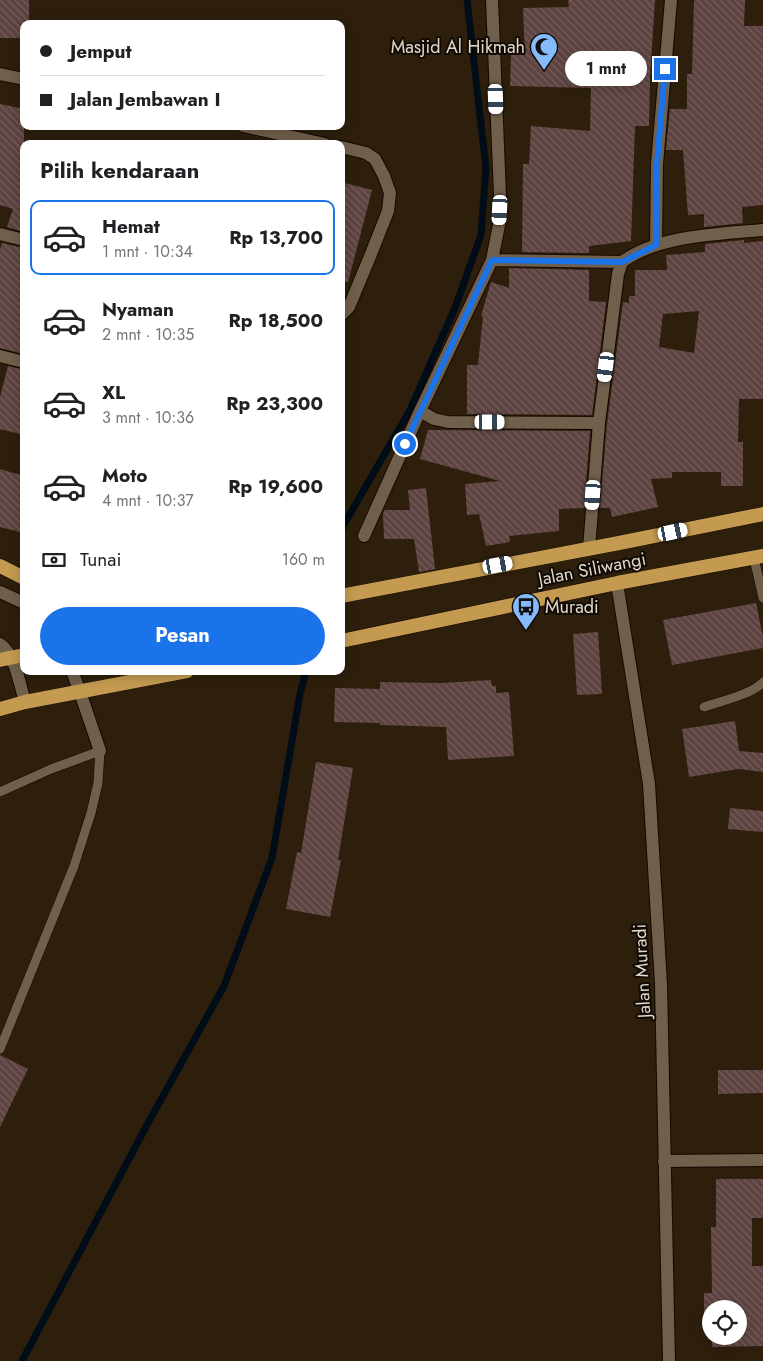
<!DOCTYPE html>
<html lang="id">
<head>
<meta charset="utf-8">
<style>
	body { margin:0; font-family:Jost,sans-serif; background:#f2f2f2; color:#202124; height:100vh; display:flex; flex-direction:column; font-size:19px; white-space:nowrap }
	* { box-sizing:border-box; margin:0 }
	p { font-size:16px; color:#757577 }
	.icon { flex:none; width:28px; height:28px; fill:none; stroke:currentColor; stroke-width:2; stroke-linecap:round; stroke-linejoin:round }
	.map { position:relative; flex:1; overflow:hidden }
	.details { position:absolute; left:20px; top:140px; width:325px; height:535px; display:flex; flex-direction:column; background:#fff; border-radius:10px; box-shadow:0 2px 12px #0003 }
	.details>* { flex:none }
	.banner { position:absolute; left:20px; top:20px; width:325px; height:110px; border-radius:10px; box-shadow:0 2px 12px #0003; display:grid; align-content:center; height:110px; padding:0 20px; background:#fff }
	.controls { position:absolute; left:702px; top:1300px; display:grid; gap:10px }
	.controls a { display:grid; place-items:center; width:45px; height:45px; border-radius:50%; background:#fff; box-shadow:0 2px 12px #0003; font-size:25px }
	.end { position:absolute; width:22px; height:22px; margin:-11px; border:6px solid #1a73e8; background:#fff; box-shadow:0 0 0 2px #fff }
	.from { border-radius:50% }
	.bubble { position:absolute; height:35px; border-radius:18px; background:#fff; box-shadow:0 2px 12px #0003; font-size:16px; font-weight:700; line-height:35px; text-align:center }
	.car { position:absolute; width:15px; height:30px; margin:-15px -8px; border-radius:6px; box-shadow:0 0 4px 1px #0007; background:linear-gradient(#fff 24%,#345 0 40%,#fff 0 76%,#345 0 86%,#fff 0) }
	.banner b { display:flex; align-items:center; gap:18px; height:48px; font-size:19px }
	.banner b+b { border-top:1px solid #e0e0e0 }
	.banner i { width:12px; height:12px; background:#202124 }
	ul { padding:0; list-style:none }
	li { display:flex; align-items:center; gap:15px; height:75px; margin:0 10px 8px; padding:0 10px; border:2px solid transparent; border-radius:10px }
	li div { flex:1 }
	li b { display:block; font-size:19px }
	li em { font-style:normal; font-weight:700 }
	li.current { border-color:#1a73e8 }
	li>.icon { width:45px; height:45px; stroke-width:1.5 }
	h2 { padding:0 20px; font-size:22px; line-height:60px }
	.pay { display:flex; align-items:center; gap:12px; height:55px; padding:0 20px; font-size:19px }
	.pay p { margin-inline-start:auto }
	.primary-button { display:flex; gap:10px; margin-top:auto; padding:10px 20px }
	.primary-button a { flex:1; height:58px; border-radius:30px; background:#1a73e8; color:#fff; font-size:20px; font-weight:700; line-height:58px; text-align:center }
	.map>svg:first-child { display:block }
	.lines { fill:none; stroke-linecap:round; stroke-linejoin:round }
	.stream { stroke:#000c17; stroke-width:7 }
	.building { fill:url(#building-back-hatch); fill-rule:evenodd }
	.service-casing { stroke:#150800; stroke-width:10 }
	.minor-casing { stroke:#150800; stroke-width:14 }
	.tertiary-casing { stroke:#150800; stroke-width:14 }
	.trunk-casing { stroke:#150800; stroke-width:15 }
	.service { stroke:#705f4b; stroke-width:9 }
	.minor { stroke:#705f4b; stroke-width:12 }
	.tertiary { stroke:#705f4b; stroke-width:12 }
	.trunk { stroke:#c39a50; stroke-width:14 }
	.route { stroke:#1a73e8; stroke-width:6 }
	.labels { text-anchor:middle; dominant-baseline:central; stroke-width:4; stroke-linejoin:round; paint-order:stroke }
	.poi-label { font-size:18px; fill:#e2d8cd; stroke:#100a04; text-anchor:end }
	.street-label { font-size:18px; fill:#e2d8cd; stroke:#100a04 }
</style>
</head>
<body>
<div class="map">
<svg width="763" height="1361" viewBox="0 0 763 1361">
	<defs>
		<pattern id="building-back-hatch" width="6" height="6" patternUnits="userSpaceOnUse" patternTransform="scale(1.25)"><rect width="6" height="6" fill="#5d4341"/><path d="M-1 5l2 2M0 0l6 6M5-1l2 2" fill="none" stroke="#745d5b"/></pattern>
	</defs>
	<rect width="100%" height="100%" fill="#2d1f0c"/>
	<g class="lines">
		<path class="stream" d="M 341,534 L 343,526 L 410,410 L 455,308 L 481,235 L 486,168 L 467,0
			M 22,1361 L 148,1123 L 224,986 L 272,858 L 300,694 L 306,671"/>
	</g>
	<path class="building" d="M 0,0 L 29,0 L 29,24 L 24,24 L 24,38 L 0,38 Z
		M 568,0 L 655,0 L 650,78 L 649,126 L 635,126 L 631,241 L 589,246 L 589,253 L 522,252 L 523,164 L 529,164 L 531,126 L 590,131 L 591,88 L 510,86 L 511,55 L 525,55 L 523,8 L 569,7 Z
		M 694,0 L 745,0 L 744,26 L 763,26 L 763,205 L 742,207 L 743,223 L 704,227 L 704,214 L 688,215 L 683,150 L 666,150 L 670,109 L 687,109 L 687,74 L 692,74 Z
		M 0,104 L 24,109 L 24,232 L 7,227 L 13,209 L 0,205 Z
		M 341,182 L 372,190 L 348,282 L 341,282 Z
		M 744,240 L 744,243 L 763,241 L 763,399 L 739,399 L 738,442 L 743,442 L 743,486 L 721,486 L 721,472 L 672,472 L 672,478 L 651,479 L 658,507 L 612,517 L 610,508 L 600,508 L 607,424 L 623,302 L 629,303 L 629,296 L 635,296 L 635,270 L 667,270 L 666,255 L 705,252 L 705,244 ZM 699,311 L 694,353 L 659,347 L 663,314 Z
		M 2,243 L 24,248 L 24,354 L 0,348 L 0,250 Z
		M 509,268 L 589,270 L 589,301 L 606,302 L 592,415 L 467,414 L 467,365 L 478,365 L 483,316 L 481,316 L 491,282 L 509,288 Z
		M 8,366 L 24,370 L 24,435 L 0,429 L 0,397 Z
		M 428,430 L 590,431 L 584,508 L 559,509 L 559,531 L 509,536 L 510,542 L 486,546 L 479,514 L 467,515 L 465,484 L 500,481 L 420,459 Z
		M 0,469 L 24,476 L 24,533 L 0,527 Z
		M 426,488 L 435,569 L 419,572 L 414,539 L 384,539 L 383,513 L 385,510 L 410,510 L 408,490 Z
		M 756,603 L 763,637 L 763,648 L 672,665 L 663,620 Z
		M 598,632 L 602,694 L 577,695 L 573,634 Z
		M 491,680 L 492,686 L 496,686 L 496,693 L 509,692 L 514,756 L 448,760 L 446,727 L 380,725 L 380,723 L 334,722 L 335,688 L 380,689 L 380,682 L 441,683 Z
		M 735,721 L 739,751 L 763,753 L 763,772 L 738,769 L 689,777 L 682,729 Z
		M 316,762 L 353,768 L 338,860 L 341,860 L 330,917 L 286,909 L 297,852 L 301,853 Z
		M 730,808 L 763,811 L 763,832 L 728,829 Z
		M 0,1055 L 28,1069 L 0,1127 Z
		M 718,1070 L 763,1070 L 763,1093 L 718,1094 Z
		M 716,1179 L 763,1179 L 763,1218 L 752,1218 L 752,1266 L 763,1266 L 763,1346 L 712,1347 L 712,1336 L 739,1336 L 739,1309 L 711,1309 L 711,1324 L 704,1324 L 704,1293 L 712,1293 L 711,1227 L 716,1227 Z"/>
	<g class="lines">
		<defs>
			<path id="service" d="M 754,558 L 763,598
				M 704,707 C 721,701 751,695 763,682
				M 0,792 L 51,769 L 100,751 L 98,783 L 91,813 L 74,866 L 0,1049"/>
			<path id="minor" d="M 0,74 L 24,79
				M 243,126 L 325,144
				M 341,147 L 366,153 L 375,159 L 384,176 L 390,193 L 388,211 L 371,254 L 349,307 L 341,315
				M 0,234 L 24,240
				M 656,245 L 657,164 L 671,0
				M 492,260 L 622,262
				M 0,356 L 24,362
				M 420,411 L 434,419 L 448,422 L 599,423
				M 364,536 L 420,411 L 492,260 L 499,225 L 500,195 L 492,0
				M 589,548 L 599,423 L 618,274 L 622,262 C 659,235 719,234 763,230
				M 80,692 L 100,751
				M 664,1161 L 763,1160"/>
			<path id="tertiary" d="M 617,583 L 649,784 L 661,984 L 669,1361
				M 0,592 L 24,603
				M 0,644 C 15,654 20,685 25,702
				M 72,671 L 80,692"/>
			<path id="trunk" d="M 0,566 L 24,578
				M 341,596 L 619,543 L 763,514
				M 341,641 L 617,583 L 763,556
				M 0,660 L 24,655
				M 0,709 L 25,702 L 187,671"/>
		</defs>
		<use href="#service" class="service-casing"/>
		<use href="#minor" class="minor-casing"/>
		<use href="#tertiary" class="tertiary-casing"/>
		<use href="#trunk" class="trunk-casing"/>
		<use href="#service" class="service"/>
		<use href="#minor" class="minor"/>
		<use href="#tertiary" class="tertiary"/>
		<use href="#trunk" class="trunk"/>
	</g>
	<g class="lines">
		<path class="route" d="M 405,444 L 492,260 L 622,262 L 656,245 L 657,164 L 665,69"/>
	</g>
	<defs>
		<symbol id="mosque-pin" viewBox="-11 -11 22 30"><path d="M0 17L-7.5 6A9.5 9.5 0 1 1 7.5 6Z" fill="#85bbfb" stroke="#100a04"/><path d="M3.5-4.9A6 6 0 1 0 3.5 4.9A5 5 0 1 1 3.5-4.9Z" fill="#111"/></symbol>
		<symbol id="bus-pin" viewBox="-11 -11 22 30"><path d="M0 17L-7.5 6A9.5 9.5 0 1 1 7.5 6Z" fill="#85bbfb" stroke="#100a04"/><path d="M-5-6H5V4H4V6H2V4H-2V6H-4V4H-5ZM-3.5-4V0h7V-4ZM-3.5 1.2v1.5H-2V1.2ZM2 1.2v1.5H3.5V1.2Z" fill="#111"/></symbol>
	</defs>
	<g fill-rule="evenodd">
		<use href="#mosque-pin" x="528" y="31" width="32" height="43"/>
		<use href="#bus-pin" x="510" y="591" width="32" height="43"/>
	</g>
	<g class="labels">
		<g class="poi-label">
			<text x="525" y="47">Masjid Al Hikmah</text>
			<text x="545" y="607" text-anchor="start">Muradi</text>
		</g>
		<g class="street-label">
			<text transform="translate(592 569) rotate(-11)">Jalan Siliwangi</text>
			<text transform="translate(642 971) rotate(-93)">Jalan Muradi</text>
		</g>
	</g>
</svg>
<div class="controls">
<a><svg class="icon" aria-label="locate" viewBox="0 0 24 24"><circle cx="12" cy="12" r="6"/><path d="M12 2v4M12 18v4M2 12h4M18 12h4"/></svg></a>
</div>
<i class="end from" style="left:405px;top:444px"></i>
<i class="end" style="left:665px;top:69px"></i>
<div class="bubble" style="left:565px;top:51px;width:82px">1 mnt</div>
<i class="car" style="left:496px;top:99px;rotate:178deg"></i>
<i class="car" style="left:500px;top:210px;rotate:183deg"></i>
<i class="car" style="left:606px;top:367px;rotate:187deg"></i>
<i class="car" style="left:490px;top:422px;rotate:90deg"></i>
<i class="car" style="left:593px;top:495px;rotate:184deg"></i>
<i class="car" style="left:673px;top:532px;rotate:78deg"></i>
<i class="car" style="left:498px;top:565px;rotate:80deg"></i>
<div class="banner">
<b><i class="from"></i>Jemput</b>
<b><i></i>Jalan Jembawan I</b>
</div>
<section class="details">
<h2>Pilih kendaraan</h2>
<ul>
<li class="current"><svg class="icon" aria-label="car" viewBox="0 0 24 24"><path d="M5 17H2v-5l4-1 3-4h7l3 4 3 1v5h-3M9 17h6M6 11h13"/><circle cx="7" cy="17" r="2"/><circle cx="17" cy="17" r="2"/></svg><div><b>Hemat</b><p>1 mnt · 10:34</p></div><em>Rp 13,700</em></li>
<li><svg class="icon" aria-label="car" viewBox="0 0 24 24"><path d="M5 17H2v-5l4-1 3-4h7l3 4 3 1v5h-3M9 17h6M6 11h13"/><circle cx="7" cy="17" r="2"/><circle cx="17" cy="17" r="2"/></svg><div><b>Nyaman</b><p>2 mnt · 10:35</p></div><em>Rp 18,500</em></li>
<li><svg class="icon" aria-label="car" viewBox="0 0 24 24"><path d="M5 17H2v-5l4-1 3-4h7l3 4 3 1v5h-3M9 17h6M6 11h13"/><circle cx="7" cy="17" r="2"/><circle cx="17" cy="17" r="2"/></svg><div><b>XL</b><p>3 mnt · 10:36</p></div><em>Rp 23,300</em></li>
<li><svg class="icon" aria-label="car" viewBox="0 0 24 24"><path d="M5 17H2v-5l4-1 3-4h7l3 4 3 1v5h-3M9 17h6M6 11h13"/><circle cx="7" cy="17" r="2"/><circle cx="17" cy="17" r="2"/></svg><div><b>Moto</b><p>4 mnt · 10:37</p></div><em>Rp 19,600</em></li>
</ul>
<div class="pay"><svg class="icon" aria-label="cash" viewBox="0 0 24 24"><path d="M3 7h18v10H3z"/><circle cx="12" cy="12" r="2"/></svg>Tunai<p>160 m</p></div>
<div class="primary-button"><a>Pesan</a></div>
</section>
</div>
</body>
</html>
